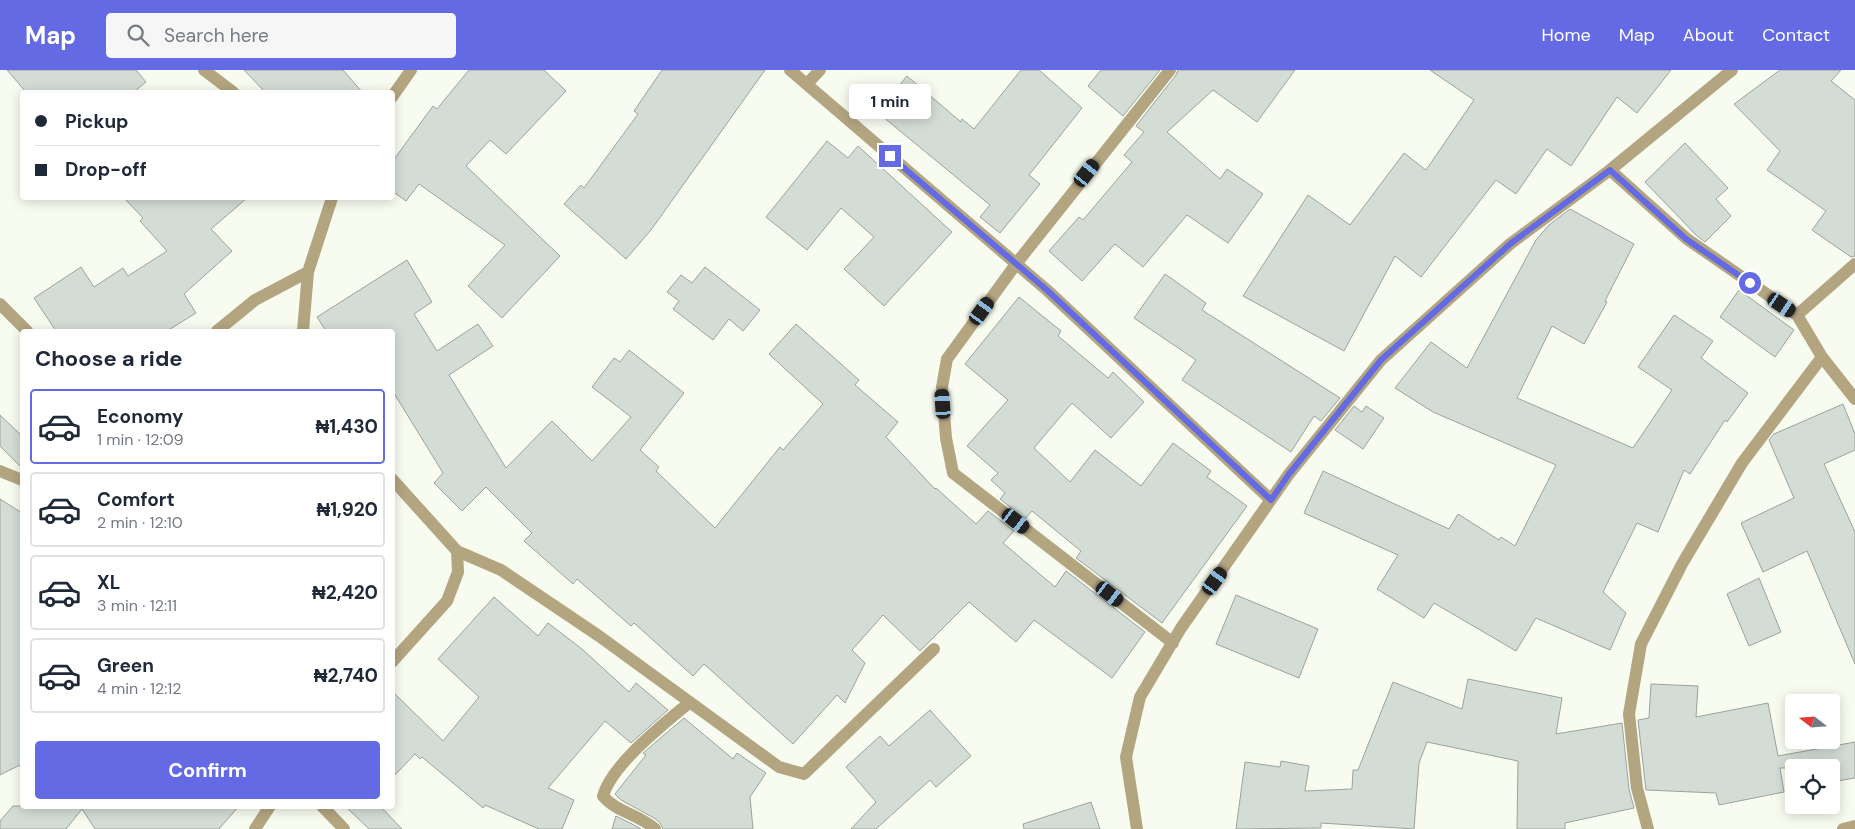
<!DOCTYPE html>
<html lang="en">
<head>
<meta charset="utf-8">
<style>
	body { margin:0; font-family:"DM Sans",sans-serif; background:#f6f6f7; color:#1f2937; height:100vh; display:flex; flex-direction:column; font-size:19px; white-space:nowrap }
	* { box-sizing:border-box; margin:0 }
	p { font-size:16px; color:#747a83 }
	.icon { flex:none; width:28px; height:28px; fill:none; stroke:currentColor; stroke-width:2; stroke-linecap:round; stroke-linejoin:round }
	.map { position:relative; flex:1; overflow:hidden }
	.panel { position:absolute; left:20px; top:259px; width:375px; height:480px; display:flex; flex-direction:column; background:#fff; border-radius:5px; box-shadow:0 2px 12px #0003 }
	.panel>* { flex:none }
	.top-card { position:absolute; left:20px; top:20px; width:375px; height:110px; border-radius:5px; box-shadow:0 2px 12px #0003; display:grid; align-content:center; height:110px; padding:0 15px; background:#fff }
	.needle { width:32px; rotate:287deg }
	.controls { position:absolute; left:1785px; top:624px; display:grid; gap:10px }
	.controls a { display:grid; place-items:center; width:55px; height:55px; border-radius:5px; background:#fff; box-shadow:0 2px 12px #0003; font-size:25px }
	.end { position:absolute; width:22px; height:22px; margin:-11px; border:6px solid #636ae3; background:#fff; box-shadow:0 0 0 2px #fff }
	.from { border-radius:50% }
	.bubble { position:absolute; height:35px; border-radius:5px; background:#fff; box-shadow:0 2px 12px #0003; font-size:16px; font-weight:700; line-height:35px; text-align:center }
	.car { position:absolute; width:15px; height:30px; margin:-15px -8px; border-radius:6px; box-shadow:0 0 4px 1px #0007; background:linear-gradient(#222 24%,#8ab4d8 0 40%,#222 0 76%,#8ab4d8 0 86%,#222 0) }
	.top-card b { display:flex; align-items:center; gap:18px; height:48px; font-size:19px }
	.top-card b+b { border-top:1px solid #e0e1e3 }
	.top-card i { width:12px; height:12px; background:#1f2937 }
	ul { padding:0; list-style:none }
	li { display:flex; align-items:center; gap:15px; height:75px; margin:0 10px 8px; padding:0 5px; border:2px solid #e0e1e3; border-radius:5px }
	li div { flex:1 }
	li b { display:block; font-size:19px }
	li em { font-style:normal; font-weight:700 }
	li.selected { border-color:#636ae3 }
	li>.icon { width:45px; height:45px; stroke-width:1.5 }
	h2 { padding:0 15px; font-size:22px; line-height:60px }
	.primary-button { display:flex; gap:10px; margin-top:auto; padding:10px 15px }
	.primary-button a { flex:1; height:58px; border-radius:5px; background:#636ae3; color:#fff; font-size:20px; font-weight:700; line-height:58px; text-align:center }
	header { display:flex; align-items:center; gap:30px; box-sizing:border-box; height:70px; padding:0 25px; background:#636ae3; color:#fff }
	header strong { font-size:24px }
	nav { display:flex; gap:28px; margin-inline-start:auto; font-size:18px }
	.search { width:350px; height:45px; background:#f6f6f7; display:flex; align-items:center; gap:12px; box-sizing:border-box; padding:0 18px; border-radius:5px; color:#747a83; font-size:19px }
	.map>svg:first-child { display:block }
	.building { fill:#d3ddd5; stroke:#9aa39c }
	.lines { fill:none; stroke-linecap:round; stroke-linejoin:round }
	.minor { stroke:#b3a580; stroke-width:12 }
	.route { stroke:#636ae3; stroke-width:6 }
</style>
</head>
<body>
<header>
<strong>Map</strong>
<div class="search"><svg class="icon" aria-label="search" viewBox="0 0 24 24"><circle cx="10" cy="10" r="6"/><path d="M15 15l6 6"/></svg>Search here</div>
<nav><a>Home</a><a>Map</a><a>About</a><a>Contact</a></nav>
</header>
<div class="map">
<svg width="1855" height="759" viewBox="0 0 1855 759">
	<rect width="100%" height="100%" fill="#f8fcf0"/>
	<path class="building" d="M 7,0 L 136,0 L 146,12 L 134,22 L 26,22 Z
		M 244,0 L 343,0 L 362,22 L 265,22 Z
		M 469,0 L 544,0 L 566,21 L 506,84 L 490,70 L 466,96 L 560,186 L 502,248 L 468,216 L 505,175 L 419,114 L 406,131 L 392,121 L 392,92 L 433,36 L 437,39 Z
		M 662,0 L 765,0 L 651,160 L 626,189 L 564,134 L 581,115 L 584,118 L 638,44 L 634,41 Z
		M 1021,0 L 1039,0 L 1082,38 L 1029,105 L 1040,114 L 1000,163 L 980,147 L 990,135 L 877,42 L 907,6 L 961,52 L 962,49 L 974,59 Z
		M 1101,0 L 1160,0 L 1123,46 L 1088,16 Z
		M 1178,0 L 1295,0 L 1257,52 L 1213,20 L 1167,62 L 1220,109 L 1227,99 L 1263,124 L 1228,173 L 1187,145 L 1143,197 L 1115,174 L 1082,211 L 1049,181 L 1079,147 L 1083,150 L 1132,92 L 1124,85 L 1144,62 L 1136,56 L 1176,5 Z
		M 1430,0 L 1671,0 L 1637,43 L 1617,27 L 1571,96 L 1547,79 L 1516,124 L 1496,110 L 1421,207 L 1395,186 L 1344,281 L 1243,226 L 1308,125 L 1350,155 L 1404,83 L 1426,100 L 1474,30 Z
		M 1780,0 L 1841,0 L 1831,11 L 1855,30 L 1855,186 L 1851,187 L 1812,160 L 1826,141 L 1767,100 L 1780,81 L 1734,34 Z
		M 827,71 L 848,88 L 858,76 L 952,162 L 884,236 L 844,199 L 874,167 L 841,138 L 807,180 L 766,147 Z
		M 1685,73 L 1728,118 L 1716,129 L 1731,146 L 1705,172 L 1696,165 L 1645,112 Z
		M 124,128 L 247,128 L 211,159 L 232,181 L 184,224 L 196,243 L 167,261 L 56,261 L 34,228 L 81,197 L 94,217 L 123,198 L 128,206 L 167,181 L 140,151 L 143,148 Z
		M 1570,139 L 1634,174 L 1605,231 L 1607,232 L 1584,274 L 1552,256 L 1517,328 L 1633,378 L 1672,320 L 1638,297 L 1674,245 L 1713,271 L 1701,288 L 1748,323 L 1727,352 L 1725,350 L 1690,404 L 1684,400 L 1658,462 L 1637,453 L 1603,522 L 1626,543 L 1610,580 L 1536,548 L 1516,581 L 1434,533 L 1424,548 L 1377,519 L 1398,485 L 1304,443 L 1323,401 L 1449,459 L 1458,444 L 1499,470 L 1501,467 L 1515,476 L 1556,395 L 1433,342 L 1395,318 L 1431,272 L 1467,298 L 1536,170 L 1549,155 Z
		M 407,190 L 432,232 L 414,244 L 437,281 L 478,254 L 493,276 L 449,305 L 506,398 L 552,351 L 592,391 L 631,347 L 592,317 L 614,288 L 620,292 L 629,280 L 684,323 L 640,380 L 659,397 L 656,401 L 715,458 L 780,377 L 783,380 L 823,334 L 769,284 L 796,254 L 859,310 L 855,315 L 898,352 L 886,367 L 935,419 L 936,418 L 976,454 L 988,441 L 1014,461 L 1003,473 L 1055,517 L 1066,501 L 1145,562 L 1112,608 L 1034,550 L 1016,572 L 969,532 L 920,581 L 883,545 L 852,580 L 865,593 L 845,633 L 837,625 L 793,674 L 704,594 L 693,606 L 634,553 L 631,556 L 577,509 L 573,514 L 524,471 L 532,463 L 486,417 L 462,441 L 434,413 L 443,403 L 392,320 L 392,261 L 326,261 L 317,247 Z
		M 705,197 L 760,240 L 743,261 L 729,249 L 713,270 L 673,239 L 679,231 L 667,222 L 681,205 L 692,213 Z
		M 1165,204 L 1206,233 L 1202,240 L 1340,328 L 1321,351 L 1314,346 L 1291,382 L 1182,310 L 1196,290 L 1134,248 Z
		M 1739,220 L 1794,260 L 1775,287 L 1720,247 Z
		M 1019,227 L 1061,261 L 1058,266 L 1108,308 L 1113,302 L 1144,332 L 1111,368 L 1072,333 L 1034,378 L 1070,412 L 1095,380 L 1141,416 L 1173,373 L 1211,401 L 1207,407 L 1247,436 L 1162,553 L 1076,488 L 1081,481 L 1032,441 L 1025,449 L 1000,429 L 1005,423 L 991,410 L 998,403 L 967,376 L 1008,330 L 965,294 Z
		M 1843,334 L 1855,364 L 1855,380 L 1824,394 L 1855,462 L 1855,594 L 1807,481 L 1763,502 L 1741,453 L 1794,428 L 1769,370 L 1774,364 Z
		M 1354,336 L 1362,342 L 1366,336 L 1384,348 L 1363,379 L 1335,360 Z
		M 0,345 L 22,366 L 22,398 L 0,376 Z
		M 0,429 L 22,443 L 22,694 L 0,705 Z
		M 1759,508 L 1781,562 L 1749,576 L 1727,524 Z
		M 1236,525 L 1318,559 L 1299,608 L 1216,574 Z
		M 494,527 L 538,566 L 548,553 L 582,579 L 629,622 L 636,613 L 668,640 L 631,673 L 605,651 L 548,718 L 574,730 L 562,759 L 539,759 L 485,735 L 483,738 L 422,687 L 420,689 L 415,684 L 392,708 L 392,621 L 443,671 L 479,627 L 438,589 Z
		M 1468,609 L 1562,628 L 1556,664 L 1622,653 L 1629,719 L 1634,738 L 1565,753 L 1565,759 L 1517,759 L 1518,691 L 1427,672 L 1419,693 L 1414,759 L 1321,753 L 1321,758 L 1236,759 L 1245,692 L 1280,697 L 1281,691 L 1309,696 L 1305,721 L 1352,719 L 1353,700 L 1358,700 L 1393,612 L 1462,639 Z
		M 1651,614 L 1698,616 L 1696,647 L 1768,633 L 1778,686 L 1855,672 L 1855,708 L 1831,712 L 1831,698 L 1780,698 L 1784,722 L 1719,735 L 1716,723 L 1646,720 L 1638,650 L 1649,648 Z
		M 930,640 L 971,686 L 936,717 L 930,710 L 876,759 L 851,759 L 876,732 L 846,697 L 880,666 L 889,676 Z
		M 684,648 L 733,689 L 737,683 L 766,703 L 750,727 L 753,759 L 663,759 L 660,753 L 654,748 L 621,730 L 615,724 L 646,685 L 643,683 Z
		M 1091,732 L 1100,759 L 1024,759 L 1023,754 Z
		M 13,736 L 239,736 L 219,759 L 95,759 L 82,739 L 66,759 L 0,759 L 0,751 Z
		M 345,736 L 380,736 L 402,759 L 369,759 Z
		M 616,746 L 632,754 L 641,759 L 612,759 Z"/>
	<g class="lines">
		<path class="minor" d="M 204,0 L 233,22
			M 790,0 L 1048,221 L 1271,430
			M 1170,0 L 1016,194 L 947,289 L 942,317 L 946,368 L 953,403 L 1173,573
			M 807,14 L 820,0
			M 392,27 L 411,0
			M 1610,100 L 1687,169 L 1797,245 L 1822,287 L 1855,329
			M 0,234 L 27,261
			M 1797,245 L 1855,194
			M 217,261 L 255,230 L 308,202
			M 303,261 L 308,202 L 332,128
			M 0,401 L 22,410
			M 392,409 L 457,481 L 458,502 L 447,531 L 392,592
			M 457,481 L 501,500 L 599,566 L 779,697 L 804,704 L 934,579
			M 322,736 L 344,759
			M 255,759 L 270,736
			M 655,759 C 640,745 616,742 603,726 C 612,694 664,654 690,632
			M 1137,759 L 1126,687 L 1140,627 L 1181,558 L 1289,404 L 1381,290 L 1510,174 L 1610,100 L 1732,0
			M 1648,759 L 1637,718 L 1629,644 L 1641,574 L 1682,494 L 1742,393 L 1822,287
			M 1843,759 L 1855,756"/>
	</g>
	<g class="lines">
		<path class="route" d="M 890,86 L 1048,221 L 1271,430 L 1289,404 L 1381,290 L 1510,174 L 1610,100 L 1686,169 L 1750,213"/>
	</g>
</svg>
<div class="controls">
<a><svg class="needle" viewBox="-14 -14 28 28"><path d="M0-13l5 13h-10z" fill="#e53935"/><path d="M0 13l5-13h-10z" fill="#747a83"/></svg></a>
<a><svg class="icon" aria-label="locate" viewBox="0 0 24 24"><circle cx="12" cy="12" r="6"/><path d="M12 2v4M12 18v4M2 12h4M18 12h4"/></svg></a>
</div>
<i class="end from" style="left:1750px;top:213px"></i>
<i class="end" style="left:890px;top:86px"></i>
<div class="bubble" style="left:849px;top:14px;width:82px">1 min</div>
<i class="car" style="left:1087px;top:103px;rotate:38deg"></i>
<i class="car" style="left:1782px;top:235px;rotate:124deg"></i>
<i class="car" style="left:982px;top:241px;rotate:36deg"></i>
<i class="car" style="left:943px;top:334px;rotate:356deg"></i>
<i class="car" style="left:1016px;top:451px;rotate:128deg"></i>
<i class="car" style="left:1215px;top:511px;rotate:36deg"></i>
<i class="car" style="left:1110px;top:524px;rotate:128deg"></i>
<div class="top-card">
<b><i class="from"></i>Pickup</b>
<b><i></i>Drop-off</b>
</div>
<section class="panel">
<h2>Choose a ride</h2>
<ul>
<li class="selected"><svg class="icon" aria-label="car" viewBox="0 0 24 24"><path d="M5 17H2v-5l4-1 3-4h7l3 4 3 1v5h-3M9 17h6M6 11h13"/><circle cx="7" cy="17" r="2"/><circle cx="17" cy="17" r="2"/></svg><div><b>Economy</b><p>1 min · 12:09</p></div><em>₦1,430</em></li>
<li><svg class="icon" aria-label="car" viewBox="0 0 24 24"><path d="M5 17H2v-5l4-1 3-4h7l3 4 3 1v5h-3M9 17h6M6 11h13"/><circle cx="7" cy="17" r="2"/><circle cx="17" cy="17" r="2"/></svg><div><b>Comfort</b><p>2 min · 12:10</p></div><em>₦1,920</em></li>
<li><svg class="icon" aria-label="car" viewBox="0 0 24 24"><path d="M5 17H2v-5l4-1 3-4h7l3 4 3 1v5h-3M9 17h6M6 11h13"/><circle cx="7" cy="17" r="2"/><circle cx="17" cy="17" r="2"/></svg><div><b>XL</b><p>3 min · 12:11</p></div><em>₦2,420</em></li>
<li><svg class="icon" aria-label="car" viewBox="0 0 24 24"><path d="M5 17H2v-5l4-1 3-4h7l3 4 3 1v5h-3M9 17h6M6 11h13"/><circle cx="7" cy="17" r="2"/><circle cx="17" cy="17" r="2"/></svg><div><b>Green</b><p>4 min · 12:12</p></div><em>₦2,740</em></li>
</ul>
<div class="primary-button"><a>Confirm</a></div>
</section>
</div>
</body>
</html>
